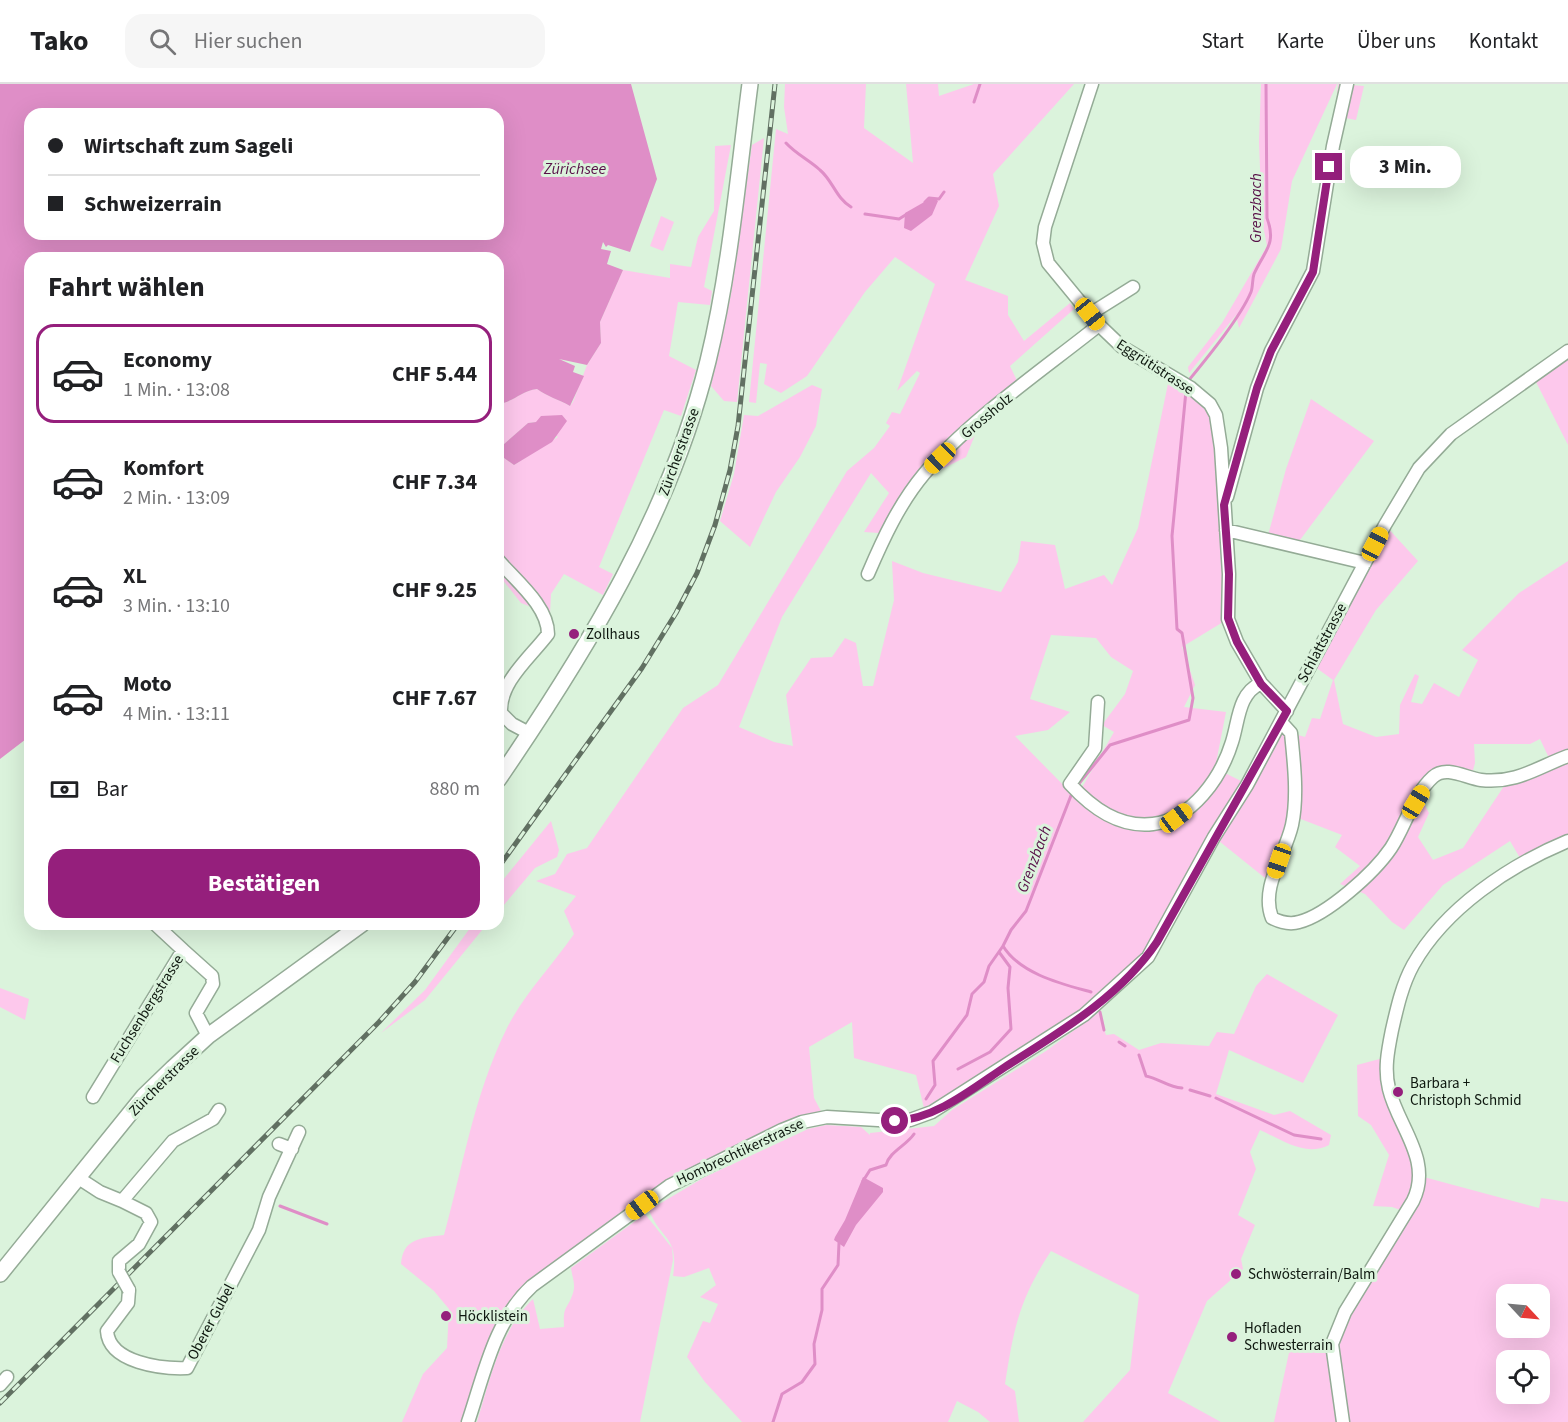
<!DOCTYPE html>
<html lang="de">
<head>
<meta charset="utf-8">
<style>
	body { margin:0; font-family:"Source Sans 3",sans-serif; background:#f6f6f6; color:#202124; height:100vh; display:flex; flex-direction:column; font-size:22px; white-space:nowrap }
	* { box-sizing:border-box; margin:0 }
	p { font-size:20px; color:#757577 }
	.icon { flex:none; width:33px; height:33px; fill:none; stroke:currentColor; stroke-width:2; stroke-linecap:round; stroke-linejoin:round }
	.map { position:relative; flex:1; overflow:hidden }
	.details { position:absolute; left:24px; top:168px; width:480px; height:678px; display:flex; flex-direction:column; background:#fff; border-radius:18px; box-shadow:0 6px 24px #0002 }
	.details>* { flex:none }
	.top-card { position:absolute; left:24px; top:24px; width:480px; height:132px; border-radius:18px; box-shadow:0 6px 24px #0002; display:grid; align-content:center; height:132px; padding:0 24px; background:#fff }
	.needle { width:39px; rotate:116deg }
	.fabs { position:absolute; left:1496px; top:1200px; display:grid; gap:12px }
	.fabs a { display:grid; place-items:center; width:54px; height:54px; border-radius:12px; background:#fff; box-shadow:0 6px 24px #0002; font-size:30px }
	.end { position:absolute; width:27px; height:27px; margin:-14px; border:8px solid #951f7c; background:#fff; box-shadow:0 0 0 3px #fff }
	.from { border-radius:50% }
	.bubble { position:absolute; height:42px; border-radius:18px; background:#fff; box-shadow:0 6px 24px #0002; font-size:20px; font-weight:700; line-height:42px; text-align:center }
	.car { position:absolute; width:18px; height:36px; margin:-18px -9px; border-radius:8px; box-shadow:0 0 4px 2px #0007; background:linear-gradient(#f5c518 24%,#345 0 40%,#f5c518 0 76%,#345 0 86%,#f5c518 0) }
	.top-card b { display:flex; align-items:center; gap:21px; height:57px; font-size:22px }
	.top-card b+b { border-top:2px solid #e0e0e0 }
	.top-card i { width:15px; height:15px; background:#202124 }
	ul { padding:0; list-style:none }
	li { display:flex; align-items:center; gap:18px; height:99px; margin:0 12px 9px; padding:0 12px; border:3px solid transparent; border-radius:18px }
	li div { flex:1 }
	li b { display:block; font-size:22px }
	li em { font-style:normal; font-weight:700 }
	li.on { border-color:#951f7c }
	li>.icon { width:54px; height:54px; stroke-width:1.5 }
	h2 { padding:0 24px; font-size:27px; line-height:72px }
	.pay { display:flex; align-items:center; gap:15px; height:66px; padding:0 24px; font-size:22px }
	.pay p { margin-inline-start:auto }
	.button { display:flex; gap:12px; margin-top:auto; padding:12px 24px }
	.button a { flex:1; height:69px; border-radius:18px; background:#951f7c; color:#fff; font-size:24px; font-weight:700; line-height:69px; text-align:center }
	header { display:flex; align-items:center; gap:36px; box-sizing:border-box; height:84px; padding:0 30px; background:#fff; border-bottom:2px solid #e0e0e0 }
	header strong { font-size:28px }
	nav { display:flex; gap:33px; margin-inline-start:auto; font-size:21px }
	.search { width:420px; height:54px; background:#f6f6f6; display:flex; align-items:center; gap:15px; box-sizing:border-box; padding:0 21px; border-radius:18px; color:#757577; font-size:22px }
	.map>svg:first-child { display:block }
	.green { fill:#fdc8ec; fill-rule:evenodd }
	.water { fill:#df8ec7; fill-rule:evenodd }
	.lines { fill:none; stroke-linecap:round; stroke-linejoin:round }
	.stream { stroke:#df8ec7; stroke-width:3 }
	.minor-casing { stroke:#94ab96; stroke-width:15 }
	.major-casing { stroke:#94ab96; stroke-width:18 }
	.minor { stroke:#fff; stroke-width:12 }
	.major { stroke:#fff; stroke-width:15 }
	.rail-casing { stroke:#617062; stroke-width:5 }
	.rail { stroke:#dbf3dc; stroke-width:3; stroke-dasharray:9; stroke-linecap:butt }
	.minor-bridge-casing { stroke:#94ab96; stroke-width:15; stroke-linecap:butt }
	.minor-bridge { stroke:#fff; stroke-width:12 }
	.route { stroke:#951f7c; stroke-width:8 }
	.poi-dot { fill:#951f7c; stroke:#dbf3dc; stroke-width:2 }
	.labels { text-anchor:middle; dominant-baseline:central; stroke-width:6; stroke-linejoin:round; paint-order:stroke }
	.street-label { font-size:15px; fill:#0e170f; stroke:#dbf3dc }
	.poi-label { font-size:15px; fill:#0e170f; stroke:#dbf3dc; text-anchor:start }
	.water-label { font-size:16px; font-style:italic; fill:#581048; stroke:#dbf3dc }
</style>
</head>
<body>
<header>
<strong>Tako</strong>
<div class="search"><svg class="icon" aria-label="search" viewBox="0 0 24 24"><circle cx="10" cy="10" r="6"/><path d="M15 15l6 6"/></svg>Hier suchen</div>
<nav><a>Start</a><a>Karte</a><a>Über uns</a><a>Kontakt</a></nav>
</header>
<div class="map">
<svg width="1568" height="1338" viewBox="0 0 1568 1338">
	<rect width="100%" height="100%" fill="#dbf3dc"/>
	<path class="green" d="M 785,0 L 866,0 L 864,44 L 913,79 L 906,0 L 938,0 L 939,12 L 974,0 L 1074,0 L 993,90 L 999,122 L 965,196 L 1008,212 L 1008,231 L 1024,257 L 1070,219 L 1074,225 L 1010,282 L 1022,307 L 977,346 L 966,373 L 936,388 L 879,449 L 864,448 L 889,409 L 871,389 L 782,533 L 739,643 L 774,658 L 793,662 L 786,611 L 811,574 L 832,573 L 845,554 L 856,559 L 863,602 L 873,602 L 894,516 L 892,477 L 923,489 L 1001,508 L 1018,478 L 1021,457 L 1055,461 L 1065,505 L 1104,491 L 1112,501 L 1138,444 L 1169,295 L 1183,299 L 1216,331 L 1228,535 L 1182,563 L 1195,601 L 1184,623 L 1226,628 L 1215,684 L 1247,700 L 1281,638 L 1291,649 L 1305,653 L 1312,634 L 1320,635 L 1333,596 L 1311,580 L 1385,441 L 1418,477 L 1376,526 L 1334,596 L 1343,640 L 1376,653 L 1399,650 L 1400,621 L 1415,590 L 1419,592 L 1411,618 L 1422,620 L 1434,599 L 1459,613 L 1478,576 L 1462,566 L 1519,509 L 1568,477 L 1568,757 L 1523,779 L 1510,757 L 1443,801 L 1404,846 L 1392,838 L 1365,810 L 1340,800 L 1360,782 L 1335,763 L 1342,751 L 1293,732 L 1273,795 L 1265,794 L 1214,753 L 1157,858 L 1114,906 L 989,986 L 924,1024 L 916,991 L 854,974 L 852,938 L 809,963 L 814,1014 L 822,1029 L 729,1068 L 521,1207 L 463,1338 L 402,1338 L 423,1290 L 447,1264 L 449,1225 L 434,1207 L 401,1180 C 403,1154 421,1154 444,1151 C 463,1082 474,1011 506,946 C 523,911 552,882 574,850 L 564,827 L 576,812 L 536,797 L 555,790 L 567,770 L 587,764 L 683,624 L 718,601 L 847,387 L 874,364 L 890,342 L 886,339 L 892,328 L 900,330 L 920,289 L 917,287 L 897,307 L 935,200 L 895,173 L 865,208 L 807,292 L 781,309 L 764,300 L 767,280 L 760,279 L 756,319 L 749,318 L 776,45 L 788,50 L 784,23 ZM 1051,551 L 1096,554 L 1111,573 L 1133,587 L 1125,610 L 1102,641 L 1114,648 L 1076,714 L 1015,652 L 1048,646 L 1070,628 L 1030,615 ZM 1540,655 L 1549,674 L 1510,693 L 1463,764 L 1433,776 L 1418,753 L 1429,729 L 1417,707 L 1448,688 L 1471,693 L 1475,679 L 1474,660 L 1530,660 Z
		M 1261,0 L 1337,0 L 1292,97 L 1281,165 L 1239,244 L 1236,231 L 1189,289 L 1188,283 L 1222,239 L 1267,162 L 1262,136 L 1259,58 Z
		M 1338,0 L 1364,2 L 1356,36 L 1335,32 Z
		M 764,54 L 737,318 L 724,317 L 711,302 L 731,210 L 752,61 Z
		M 731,61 L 704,203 L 712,207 L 710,221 L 678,218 L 669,272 L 696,286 L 681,332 L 664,326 L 599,483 L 613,490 L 603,511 L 564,490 L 551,510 L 550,530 L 521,519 L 498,490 L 498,320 C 514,318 521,307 537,305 C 548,313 558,315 570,322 L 573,318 L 587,281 L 601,259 L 600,238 L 623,186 L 670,194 L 670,180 L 691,183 L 698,153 L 714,127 L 715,62 ZM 536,338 L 558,353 L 514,381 L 504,374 L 501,367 L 503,361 L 528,339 Z
		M 661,132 L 674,138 L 663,167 L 650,162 Z
		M 1568,267 L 1568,361 L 1533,292 Z
		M 812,301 L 822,305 L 816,342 L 800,373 L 776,408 L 750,463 L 720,437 L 734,390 L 744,331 L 758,332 Z
		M 1311,315 L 1374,357 L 1300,456 L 1288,459 L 1267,455 L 1286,385 Z
		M 551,737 L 559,766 L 557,773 L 535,784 L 498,828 L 498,802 Z
		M 473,840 L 487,840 L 425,916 L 381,949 L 425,906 Z
		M 1267,890 L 1338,931 L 1303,999 L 1229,966 L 1216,1010 L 1274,1031 L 1290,1027 L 1331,1051 L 1329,1061 C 1305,1073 1282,1056 1260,1046 L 1250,1068 L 1256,1085 L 1238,1131 L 1255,1141 L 1241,1175 L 1243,1185 L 1207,1217 L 1168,1309 L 1221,1338 L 1083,1338 L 1130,1286 L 1139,1211 L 1051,1167 C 1019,1216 1014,1243 1005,1300 L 1015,1307 L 1019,1338 L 990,1338 L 978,1328 L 957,1317 L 948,1338 L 742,1338 L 705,1298 L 687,1273 L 703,1237 L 710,1239 L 718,1220 L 700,1213 L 716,1201 L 709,1184 L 684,1193 L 673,1192 C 679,1151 661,1157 649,1126 L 705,1093 L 808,1045 L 826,1041 L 861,1043 L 870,1051 L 870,1049 L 934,1042 L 952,1026 L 1046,967 L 1099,928 L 1106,951 L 1114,950 L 1139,966 L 1161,959 L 1209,962 L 1217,948 L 1234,950 L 1256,902 Z
		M 0,904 L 29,915 L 25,936 L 0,923 Z
		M 1387,973 L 1386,986 L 1420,1092 L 1539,1124 L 1541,1114 L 1568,1118 L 1568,1338 L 1274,1338 L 1290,1264 L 1302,1265 L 1332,1260 L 1406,1128 L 1392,1123 L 1373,1122 L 1389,1071 L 1371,1041 L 1358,1032 L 1357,981 ZM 1506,1210 L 1539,1210 L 1539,1244 L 1506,1244 ZM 1506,1276 L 1539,1276 L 1539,1310 L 1506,1310 Z
		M 645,1130 L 672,1164 L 673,1176 L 640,1338 L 477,1338 C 490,1295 500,1247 533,1215 L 540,1245 L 564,1243 C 563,1220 567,1227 573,1209 C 576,1200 572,1193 571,1184 Z"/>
	<path class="water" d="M 0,0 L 631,0 L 657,95 L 630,168 L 608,161 L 606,163 L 603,158 L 601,165 L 611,167 L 607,180 L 623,186 L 600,238 L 601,259 L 587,281 L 559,275 L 575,282 L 573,288 L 584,292 L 570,322 C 558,315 548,313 537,305 C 521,307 514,318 498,320 L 498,174 L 30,174 L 30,652 L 0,675 ZM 30,30 L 498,30 L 498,150 L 30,150 Z
		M 933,113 L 938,117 L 932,131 L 911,147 L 904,144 L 905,129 Z
		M 562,331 L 567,337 L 552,358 L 514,381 L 504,374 L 503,361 L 528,339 L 536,338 L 541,332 Z
		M 863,1093 L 883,1104 L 883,1108 L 856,1141 L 844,1163 L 834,1156 L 835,1153 L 845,1136 Z"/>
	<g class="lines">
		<path class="stream" d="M 974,18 L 980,0
			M 786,59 C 796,70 809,76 820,86 C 833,97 836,114 851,123
			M 925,118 L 929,114 L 939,115 L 944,108
			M 865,130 L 899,135 L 907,130
			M 1189,296 C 1207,274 1240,234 1251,208 C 1253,203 1252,196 1254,190 C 1264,167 1277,161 1267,134 L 1266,0
			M 1077,702 L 1110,661 L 1189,636 L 1193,614 L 1182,549 L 1177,545 L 1172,452 L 1186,307
			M 1072,709 L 1026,827 L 1011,846 L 1003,862 C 1020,890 1062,900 1091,908
			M 1100,928 L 1104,946
			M 1119,958 L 1125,962
			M 1139,971 L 1146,992 C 1160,995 1168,1003 1182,1004
			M 958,985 L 990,968 L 1011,945 L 1008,904 L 1010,883 L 999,868
			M 1190,1006 L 1210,1012
			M 1216,1014 L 1294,1051 L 1321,1055
			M 926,1015 L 935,1001 L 933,977 L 967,931 L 972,910 L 984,898 L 989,882 L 1003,862
			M 863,1097 L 870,1086 L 886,1081 C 889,1068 907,1061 914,1050
			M 280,1122 L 327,1140
			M 773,1338 L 782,1310 L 802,1298 L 815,1280 L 814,1260 L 822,1226 L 822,1205 L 838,1181 L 839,1159"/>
		<defs>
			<path id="minor" d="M 1092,0 L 1045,143 L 1043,159 L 1048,179 L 1099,241 L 1122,263 L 1191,304 L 1210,320 L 1216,331 L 1221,364 L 1229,490 L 1228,535 L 1237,558 L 1261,599 L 1287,627
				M 1090,230 L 1133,203
				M 1227,413 L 1257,304 L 1271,267 L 1313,187 L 1333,62 L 1347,0
				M 1226,446 L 1365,479
				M 498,476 C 516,497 548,522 548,550 C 530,574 499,598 501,629 L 512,640 L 529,649
				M 868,490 C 883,455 899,420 924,390 C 968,337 1044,285 1099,241
				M 1098,618 L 1095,664 L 1070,700 C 1092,724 1119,744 1153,740 C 1192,735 1221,694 1232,658 C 1239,636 1238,610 1261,599
				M 1281,638 L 1291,649 C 1294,678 1298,713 1292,741 C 1285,772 1260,803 1272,834 C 1280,838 1289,841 1299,838 C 1327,831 1374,789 1391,764 C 1405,743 1413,711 1433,693 C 1446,681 1466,694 1481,696 C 1516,700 1538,683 1568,672
				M 155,840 L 183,866
				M 93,1013 L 183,866 L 212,892 L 213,900 L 196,929 L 208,952
				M 279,1060 L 292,1065
				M 80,1095 L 100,1108 L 122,1117 L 173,1057 L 213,1035 L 219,1026
				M 119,1188 L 119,1177 L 139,1160 L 151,1138 L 146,1129 L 122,1117
				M 129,1206 L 128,1219 L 107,1247 C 109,1279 162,1285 187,1284 L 259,1146 L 269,1113 L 299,1048
				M 0,1301 L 7,1293
				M 468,1338 C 484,1291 494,1237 532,1202 L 669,1102 L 782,1046 L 802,1038 L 827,1033 L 895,1037 L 910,1036 L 932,1028 L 1084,931 L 1148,873 L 1214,753 L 1247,701 L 1385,441 L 1419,384 L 1451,350 L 1568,267
				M 1343,1338 L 1332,1260 L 1345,1228 L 1413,1117 C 1433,1076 1398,1043 1389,1005 C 1384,985 1388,966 1392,946 C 1397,924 1402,901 1413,881 C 1445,824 1510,781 1568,757"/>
			<path id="major" d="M 498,696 C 587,566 670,431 708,277 C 730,187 738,92 750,0
				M 0,1190 L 144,1012 L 173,984 L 208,952 L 362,840"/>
		</defs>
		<use href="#minor" class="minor-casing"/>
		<use href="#major" class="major-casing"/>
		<use href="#minor" class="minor"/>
		<use href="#major" class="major"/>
		<defs>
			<path id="rail" d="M 498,784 L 642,584 L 676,529 L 697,489 L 715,441 L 730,386 L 738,342 L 775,0
				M 0,1319 L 379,938 L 415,898 L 458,840"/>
		</defs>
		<use href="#rail" class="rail-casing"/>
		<use href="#rail" class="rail"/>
		<defs>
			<path id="minor-bridge" d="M 119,1188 L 129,1206"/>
		</defs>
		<use href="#minor-bridge" class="minor-bridge-casing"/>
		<use href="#minor-bridge" class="minor-bridge"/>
	</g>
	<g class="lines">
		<path class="route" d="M 895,1037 C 936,1035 972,1005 1005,983 C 1060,948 1120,913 1157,858 L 1287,627 L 1261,600 L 1237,558 L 1228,534 L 1229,490 L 1224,421 L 1257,304 L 1271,267 L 1313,188 L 1329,83"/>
	</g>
	<g class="poi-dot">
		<circle cx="574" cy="550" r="6"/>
		<circle cx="1398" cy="1008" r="6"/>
		<circle cx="1236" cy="1190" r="6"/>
		<circle cx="446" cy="1232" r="6"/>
		<circle cx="1232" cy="1253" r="6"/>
	</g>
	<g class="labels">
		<g class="street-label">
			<text transform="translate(1155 283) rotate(33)">Eggrütistrasse</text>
			<text transform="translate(987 332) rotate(-40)">Grossholz</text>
			<text transform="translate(679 368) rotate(-70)">Zürcherstrasse</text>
			<text transform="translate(1322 559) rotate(-62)">Schlattstrasse</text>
			<text transform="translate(147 925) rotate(-58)">Fuchsenbergstrasse</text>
			<text transform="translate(164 997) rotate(-45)">Zürcherstrasse</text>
			<text transform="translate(740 1068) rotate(-25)">Hombrechtikerstrasse</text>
			<text transform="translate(211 1238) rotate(-62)">Oberer Gubel</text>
		</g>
		<g class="poi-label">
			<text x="586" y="550">Zollhaus</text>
			<text x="1410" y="999">Barbara +<tspan x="1410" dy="17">Christoph Schmid</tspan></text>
			<text x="1248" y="1190">Schwösterrain/Balm</text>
			<text x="458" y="1232">Höcklistein</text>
			<text x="1244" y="1244">Hofladen<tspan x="1244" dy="17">Schwesterrain</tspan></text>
		</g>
		<g class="water-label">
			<text x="575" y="85">Zürichsee</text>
			<text transform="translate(1256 124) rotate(-90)">Grenzbach</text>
			<text transform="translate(1034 775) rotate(-69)">Grenzbach</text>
		</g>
	</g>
</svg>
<div class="fabs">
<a><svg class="needle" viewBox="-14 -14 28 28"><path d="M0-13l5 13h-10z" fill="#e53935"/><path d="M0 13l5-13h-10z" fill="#757577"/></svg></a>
<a><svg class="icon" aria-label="locate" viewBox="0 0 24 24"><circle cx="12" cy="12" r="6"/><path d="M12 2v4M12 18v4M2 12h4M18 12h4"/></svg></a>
</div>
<i class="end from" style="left:895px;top:1037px"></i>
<i class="end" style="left:1329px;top:83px"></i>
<div class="bubble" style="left:1350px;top:62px;width:111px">3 Min.</div>
<i class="car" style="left:1090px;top:230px;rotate:141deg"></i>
<i class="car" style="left:940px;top:374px;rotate:226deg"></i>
<i class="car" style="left:1375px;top:460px;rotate:28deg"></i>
<i class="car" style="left:1416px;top:718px;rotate:31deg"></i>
<i class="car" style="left:1176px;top:734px;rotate:53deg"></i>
<i class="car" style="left:1279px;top:777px;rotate:199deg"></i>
<i class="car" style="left:642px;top:1121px;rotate:233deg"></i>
<div class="top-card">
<b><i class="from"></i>Wirtschaft zum Sageli</b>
<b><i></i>Schweizerrain</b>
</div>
<section class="details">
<h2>Fahrt wählen</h2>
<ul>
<li class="on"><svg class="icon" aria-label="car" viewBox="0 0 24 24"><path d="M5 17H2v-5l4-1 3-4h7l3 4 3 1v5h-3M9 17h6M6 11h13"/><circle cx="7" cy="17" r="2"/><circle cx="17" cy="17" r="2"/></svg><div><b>Economy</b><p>1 Min. · 13:08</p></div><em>CHF 5.44</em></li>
<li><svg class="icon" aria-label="car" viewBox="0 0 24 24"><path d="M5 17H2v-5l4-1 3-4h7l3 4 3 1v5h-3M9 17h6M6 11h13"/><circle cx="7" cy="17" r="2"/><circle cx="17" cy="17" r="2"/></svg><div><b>Komfort</b><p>2 Min. · 13:09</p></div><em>CHF 7.34</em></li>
<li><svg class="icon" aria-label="car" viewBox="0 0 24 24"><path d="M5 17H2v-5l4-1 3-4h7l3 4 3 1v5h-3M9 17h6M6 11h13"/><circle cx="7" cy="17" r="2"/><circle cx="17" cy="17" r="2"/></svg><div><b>XL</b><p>3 Min. · 13:10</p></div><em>CHF 9.25</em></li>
<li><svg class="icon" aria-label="car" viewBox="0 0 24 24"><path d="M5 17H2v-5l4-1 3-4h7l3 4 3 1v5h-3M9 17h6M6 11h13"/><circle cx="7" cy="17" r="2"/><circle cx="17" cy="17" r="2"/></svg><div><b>Moto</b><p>4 Min. · 13:11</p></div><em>CHF 7.67</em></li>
</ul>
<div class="pay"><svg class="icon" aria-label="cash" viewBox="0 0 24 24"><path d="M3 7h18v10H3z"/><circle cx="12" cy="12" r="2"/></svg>Bar<p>880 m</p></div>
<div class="button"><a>Bestätigen</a></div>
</section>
</div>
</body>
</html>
